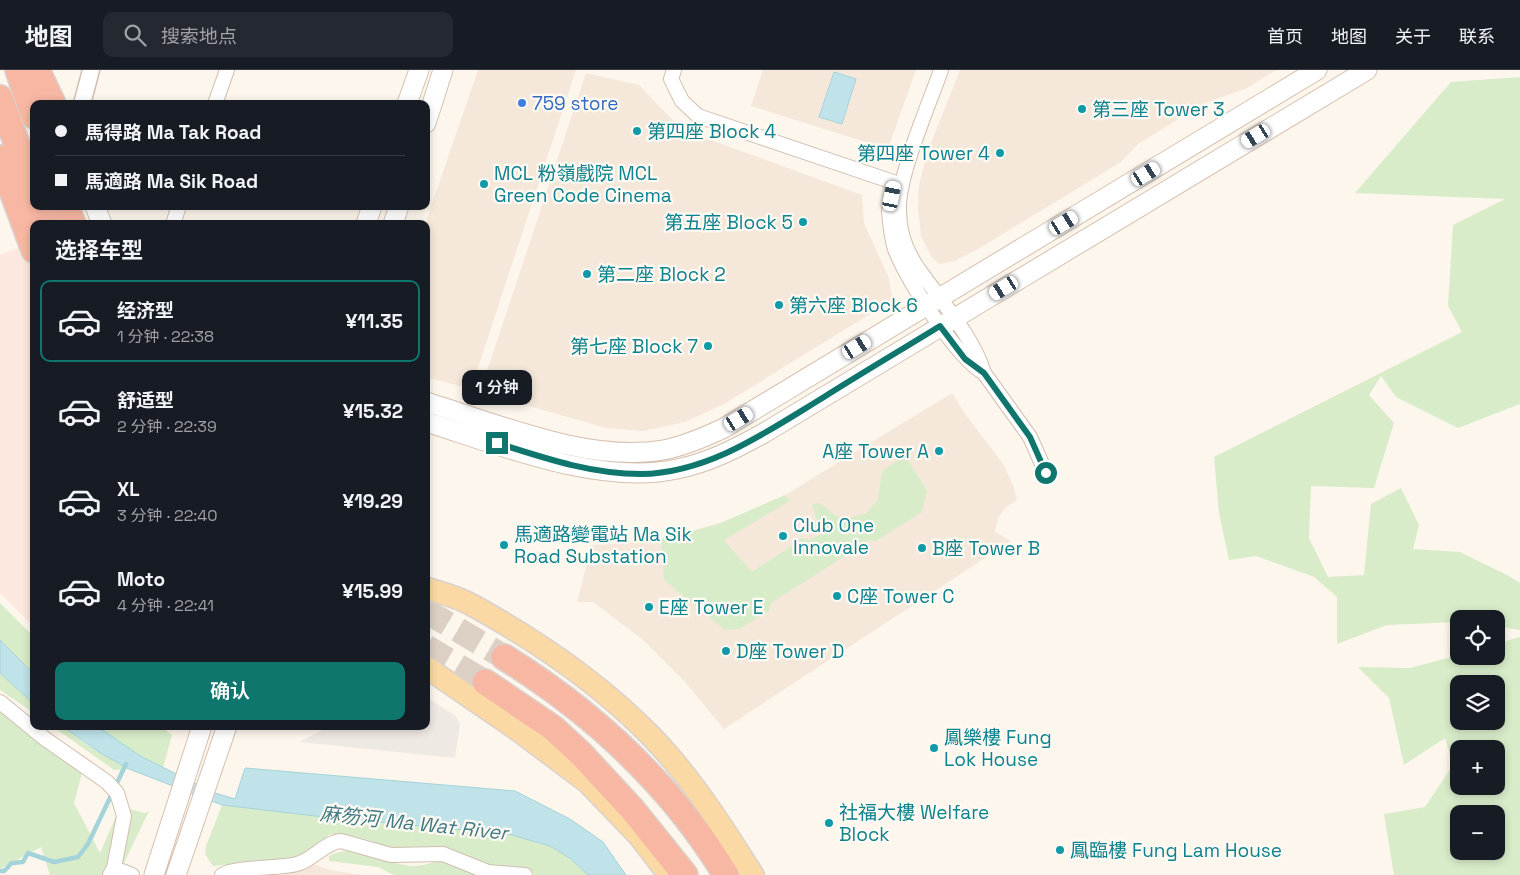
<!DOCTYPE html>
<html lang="zh">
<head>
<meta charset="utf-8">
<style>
	body { margin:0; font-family:"Space Grotesk","Noto Sans SC",sans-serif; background:#242831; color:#f1f3f6; height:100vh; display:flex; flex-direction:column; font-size:19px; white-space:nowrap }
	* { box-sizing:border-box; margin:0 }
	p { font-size:16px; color:#9ea1a6 }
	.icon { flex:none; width:28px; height:28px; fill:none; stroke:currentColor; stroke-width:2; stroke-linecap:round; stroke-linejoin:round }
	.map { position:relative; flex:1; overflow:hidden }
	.drawer { position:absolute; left:30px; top:150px; width:400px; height:510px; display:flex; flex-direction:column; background:#171b24; border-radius:10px; box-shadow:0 2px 8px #0003 }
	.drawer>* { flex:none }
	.hud { position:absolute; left:30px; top:30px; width:400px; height:110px; border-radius:10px; box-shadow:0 2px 8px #0003; display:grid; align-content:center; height:110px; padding:0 25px; background:#171b24 }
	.fabs { position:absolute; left:1450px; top:540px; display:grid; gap:10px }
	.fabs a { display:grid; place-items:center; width:55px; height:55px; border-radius:10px; background:#171b24; box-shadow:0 2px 8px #0003; font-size:25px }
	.end { position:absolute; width:22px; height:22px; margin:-11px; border:6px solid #0f766e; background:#fff; box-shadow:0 0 0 2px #fff }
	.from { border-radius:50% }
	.bubble { position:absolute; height:35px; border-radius:10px; background:#171b24; box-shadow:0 2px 8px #0003; font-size:16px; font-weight:600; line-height:35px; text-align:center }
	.car { position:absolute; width:15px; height:30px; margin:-15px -8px; border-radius:6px; box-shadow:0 0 4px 1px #0007; background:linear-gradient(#fff 24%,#345 0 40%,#fff 0 76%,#345 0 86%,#fff 0) }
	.hud b { display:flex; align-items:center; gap:18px; height:48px; font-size:19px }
	.hud b+b { border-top:1px solid #363941 }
	.hud i { width:12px; height:12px; background:#f1f3f6 }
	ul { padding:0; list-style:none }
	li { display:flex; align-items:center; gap:15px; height:82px; margin:0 10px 8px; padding:0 15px; border:2px solid transparent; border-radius:10px }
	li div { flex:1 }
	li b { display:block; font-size:19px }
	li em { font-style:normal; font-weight:600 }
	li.current { border-color:#0f766e }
	li>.icon { width:45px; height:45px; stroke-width:1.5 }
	h2 { padding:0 25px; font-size:22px; line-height:60px }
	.primary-button { display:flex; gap:10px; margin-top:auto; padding:10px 25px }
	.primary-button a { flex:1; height:58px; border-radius:10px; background:#0f766e; color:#fff; font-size:20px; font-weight:600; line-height:58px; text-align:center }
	header { display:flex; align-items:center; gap:30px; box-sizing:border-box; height:70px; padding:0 25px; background:#171b24; border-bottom:1px solid #363941 }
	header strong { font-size:24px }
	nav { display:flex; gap:28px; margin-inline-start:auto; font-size:18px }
	.search { width:350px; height:45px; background:#242831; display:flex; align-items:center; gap:12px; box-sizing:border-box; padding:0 18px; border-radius:10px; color:#9ea1a6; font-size:19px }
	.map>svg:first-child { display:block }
	.residential { fill:#f5e8da }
	.commercial { fill:#fde8e0 }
	.industrial { fill:#efe9e4 }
	.green { fill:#d8ecc9; fill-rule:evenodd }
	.water { fill:#bfe3e8; stroke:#a5d3da }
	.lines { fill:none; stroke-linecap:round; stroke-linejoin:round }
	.stream { stroke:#a5d3da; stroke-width:4.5 }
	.motorway-tunnel { stroke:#dcd0c4; stroke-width:25; stroke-dasharray:25 12; stroke-linecap:butt }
	.minor-casing { stroke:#d1beb0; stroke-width:16 }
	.tertiary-casing { stroke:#d1beb0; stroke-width:19 }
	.secondary-casing { stroke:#d6c0b0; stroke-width:21 }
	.primary-casing { stroke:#dad1cd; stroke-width:24 }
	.motorway-casing { stroke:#dad1cd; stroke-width:28 }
	.minor { stroke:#fff; stroke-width:14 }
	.tertiary { stroke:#fff; stroke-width:16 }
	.secondary { stroke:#fff; stroke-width:19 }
	.primary { stroke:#fbd9a5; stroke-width:21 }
	.motorway { stroke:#f7b7a3; stroke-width:25 }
	.route { stroke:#0f766e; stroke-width:6 }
	.shop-dot { fill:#3f7fe0; stroke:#fffaf3; stroke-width:2 }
	.culture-dot { fill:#0f9aa8; stroke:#fffaf3; stroke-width:2 }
	.labels { text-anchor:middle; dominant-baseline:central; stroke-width:4.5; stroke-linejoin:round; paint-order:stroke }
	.shop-label { font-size:19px; fill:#366cbe; stroke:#fffaf3; text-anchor:start }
	.culture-label { font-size:19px; fill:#0d838f; stroke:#fffaf3; text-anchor:start }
	.water-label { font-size:20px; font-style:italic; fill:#437c86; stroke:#fffaf3 }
</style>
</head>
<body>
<header>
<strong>地图</strong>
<div class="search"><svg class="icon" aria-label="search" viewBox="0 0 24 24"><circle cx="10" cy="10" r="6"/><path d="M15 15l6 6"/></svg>搜索地点</div>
<nav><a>首页</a><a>地图</a><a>关于</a><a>联系</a></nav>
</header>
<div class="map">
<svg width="1520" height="805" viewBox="0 0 1520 805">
	<rect width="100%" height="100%" fill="#fdf6ec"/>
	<path class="residential" d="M 478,0 L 576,0 L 471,319 L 426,307 L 425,154 Z
		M 763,0 L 916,0 L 888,79 L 751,36 Z
		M 960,0 L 1276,0 L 1247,18 L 1203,34 L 1138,74 L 1121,92 L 980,178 L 955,191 L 940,194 L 932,188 L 921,166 L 918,138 L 919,116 L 927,83 Z
		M 586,3 L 639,15 L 681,59 L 862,125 L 864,153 L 888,206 L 893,230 L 724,334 L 685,352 L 643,361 L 606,358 L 480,322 Z
		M 952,323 L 966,345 L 1004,395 L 1014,418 L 1017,430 L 1006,437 L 998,448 L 995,462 L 1011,471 L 724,659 L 685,612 L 642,569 L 593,532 L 577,532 L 592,475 L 642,472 L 667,468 L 740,447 L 785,425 Z
		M 313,794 L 330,800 L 363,805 L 271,805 L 271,803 Z"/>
	<path class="commercial" d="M 25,175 L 34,196 L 34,557 L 0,523 L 0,185 Z"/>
	<path class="industrial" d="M 426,627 L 456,646 L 460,654 L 455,688 L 299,672 L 330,656 L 426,656 Z"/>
	<path class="green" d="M 1520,7 L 1520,334 L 1458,358 L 1396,327 L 1381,306 L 1369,325 L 1394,353 L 1374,418 L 1311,416 L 1309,468 L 1328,507 L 1364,505 L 1371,434 L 1401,418 L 1419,455 L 1413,479 L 1460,482 L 1509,506 L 1520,513 L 1520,560 L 1496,556 L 1496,549 L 1459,549 L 1459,552 L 1387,555 L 1337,574 L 1337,527 L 1314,507 L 1256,486 L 1229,490 L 1219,443 L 1214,387 L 1462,262 L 1448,236 L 1453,155 L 1505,129 L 1355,123 L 1451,12 Z
		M 905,386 L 927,420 L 922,442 L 876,471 L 870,470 L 771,533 L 769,541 L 739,559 L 725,560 L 664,510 L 661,469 L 716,455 L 785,425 L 790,431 L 724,470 L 752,502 L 796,473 L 801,468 L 809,470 L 821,464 L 812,434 L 820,433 L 836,446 L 846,448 L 865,444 L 878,430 L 882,401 Z
		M 0,533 L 34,567 L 34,604 L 0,570 Z
		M 1520,567 L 1520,805 L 1394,805 L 1384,744 L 1425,737 L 1453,695 L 1445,668 L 1404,695 L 1389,628 L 1358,597 L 1410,598 L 1459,585 L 1496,586 L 1496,574 ZM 1459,614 L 1496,614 L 1496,651 L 1459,651 ZM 1459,679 L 1496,679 L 1496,716 L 1459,716 ZM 1459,744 L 1496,744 L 1496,781 L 1459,781 Z
		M 0,603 L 34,634 L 34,643 L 0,620 Z
		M 0,628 L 83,699 L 74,733 L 100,783 L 117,744 L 111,726 L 121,737 L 145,743 L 149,741 L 124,793 L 121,805 L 50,805 L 41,777 L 0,799 Z
		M 52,656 L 62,656 L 89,676 L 129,699 L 114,700 Z
		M 97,656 L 161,656 L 172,665 L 163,698 L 140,686 Z
		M 222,735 L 324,747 L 508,764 L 550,776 L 571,789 L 588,805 L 534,805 L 532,801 L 510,797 L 498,805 L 394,805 L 378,797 L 329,791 L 329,786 C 354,771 385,795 413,796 C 423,796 434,792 444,790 L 442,776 L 394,780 L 368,770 L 348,765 L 330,764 L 309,782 L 294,788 L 213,796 L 205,784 L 206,776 Z"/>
	<path class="water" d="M 834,2 L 856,9 L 842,54 L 819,47 Z
		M 0,570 L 34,604 L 34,634 L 0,603 Z
		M 62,656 L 97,656 L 140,686 L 215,723 L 235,729 L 245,698 L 515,721 L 570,749 L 603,772 L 626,805 L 588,805 L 571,789 L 550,776 L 508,764 L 324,747 L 222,735 L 129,699 L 102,684 Z"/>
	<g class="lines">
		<path class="stream" d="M 0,801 L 4,801 C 16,791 4,794 23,792 L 28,783 L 54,792 L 78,787 L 88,774 L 126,694"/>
		<path class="motorway-tunnel" d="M 426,541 L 504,587
			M 426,577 L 485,612"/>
		<defs>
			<path id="minor" d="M 674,0 L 671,9 L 682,31 L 698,46 L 902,115
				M 941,0 C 929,35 897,107 899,141 C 899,164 908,186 922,204 C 943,233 974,269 984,303 L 1030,367 L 1046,403
				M 215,34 L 227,0
				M 889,141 C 890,154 891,167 895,179 C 907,210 957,288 984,303
				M 173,154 L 179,136
				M 0,632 L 44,668 L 107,712 L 117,723 L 124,746 L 114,798 L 110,805
				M 114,798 L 132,805
				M 222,805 C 237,796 278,799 297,794 C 313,790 325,772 341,771 L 391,785 L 443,784 L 488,802 L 525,805"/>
			<path id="tertiary" d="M 82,34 L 91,0"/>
			<path id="secondary" d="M 407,34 L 419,0
				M 426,53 L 443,0
				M 95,136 L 102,154
				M 366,154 L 372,136
				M 393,154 L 399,136
				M 426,332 C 498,354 589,393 663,380 C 685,376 705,367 724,358 L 1317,0
				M 426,352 C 500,375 600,416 677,399 C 708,393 737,378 764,363 L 1367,0
				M 154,805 L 202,656
				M 176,805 L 227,656"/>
			<path id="primary" d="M 426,518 C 441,523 458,527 472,535 C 536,570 599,613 650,665 C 691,707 722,756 753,805
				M 426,597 L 519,661 L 587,712 L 639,766 L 669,805"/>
			<path id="motorway" d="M 18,0 L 34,46
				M 37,0 L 53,34
				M 0,28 L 34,121
				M 0,88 L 34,180
				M 39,136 L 46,154
				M 66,136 L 73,154
				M 504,587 C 594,643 670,713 726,805
				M 485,612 L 553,658 L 581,684 L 632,739 L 685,805"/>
		</defs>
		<use href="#minor" class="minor-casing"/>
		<use href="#tertiary" class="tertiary-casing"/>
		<use href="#secondary" class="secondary-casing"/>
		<use href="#primary" class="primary-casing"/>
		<use href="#motorway" class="motorway-casing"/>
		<use href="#minor" class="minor"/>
		<use href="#tertiary" class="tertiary"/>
		<use href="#secondary" class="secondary"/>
		<use href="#primary" class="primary"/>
		<use href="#motorway" class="motorway"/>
	</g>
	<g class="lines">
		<path class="route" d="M 497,373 C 544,388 591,404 641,404 C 709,403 768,361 824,327 C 862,303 901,280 940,256 L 965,289 L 984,303 L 1030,367 L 1046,403"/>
	</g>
	<circle class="shop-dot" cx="522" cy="33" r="5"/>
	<g class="culture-dot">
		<circle cx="1082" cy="39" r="5"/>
		<circle cx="637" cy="61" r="5"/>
		<circle cx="1000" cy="83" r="5"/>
		<circle cx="484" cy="114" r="5"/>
		<circle cx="803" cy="152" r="5"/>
		<circle cx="587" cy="204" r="5"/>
		<circle cx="779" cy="235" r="5"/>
		<circle cx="708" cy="276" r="5"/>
		<circle cx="939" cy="381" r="5"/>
		<circle cx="783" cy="466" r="5"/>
		<circle cx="504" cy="475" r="5"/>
		<circle cx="922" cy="478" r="5"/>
		<circle cx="837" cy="526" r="5"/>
		<circle cx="649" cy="537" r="5"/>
		<circle cx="726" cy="581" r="5"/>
		<circle cx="934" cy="678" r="5"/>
		<circle cx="829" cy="753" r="5"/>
		<circle cx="1060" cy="780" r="5"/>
	</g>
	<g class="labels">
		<g class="shop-label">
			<text x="532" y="33">759 store</text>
		</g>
		<g class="culture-label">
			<text x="1092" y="39">第三座 Tower 3</text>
			<text x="647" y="61">第四座 Block 4</text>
			<text x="990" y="83" text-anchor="end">第四座 Tower 4</text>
			<text x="494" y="103">MCL 粉嶺戲院 MCL<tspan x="494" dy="22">Green Code Cinema</tspan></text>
			<text x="793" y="152" text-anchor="end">第五座 Block 5</text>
			<text x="597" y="204">第二座 Block 2</text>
			<text x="789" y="235">第六座 Block 6</text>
			<text x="698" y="276" text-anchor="end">第七座 Block 7</text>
			<text x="929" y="381" text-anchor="end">A座 Tower A</text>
			<text x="793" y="455">Club One<tspan x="793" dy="22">Innovale</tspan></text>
			<text x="514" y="464">馬適路變電站 Ma Sik<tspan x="514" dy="22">Road Substation</tspan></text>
			<text x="932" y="478">B座 Tower B</text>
			<text x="847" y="526">C座 Tower C</text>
			<text x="659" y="537">E座 Tower E</text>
			<text x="736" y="581">D座 Tower D</text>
			<text x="944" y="667">鳳樂樓 Fung<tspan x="944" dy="22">Lok House</tspan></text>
			<text x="839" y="742">社福大樓 Welfare<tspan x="839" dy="22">Block</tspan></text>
			<text x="1070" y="780">鳳臨樓 Fung Lam House</text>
		</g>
		<g class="water-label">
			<text transform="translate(414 753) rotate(6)">麻笏河 Ma Wat River</text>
		</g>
	</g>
</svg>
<div class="fabs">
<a><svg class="icon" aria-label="locate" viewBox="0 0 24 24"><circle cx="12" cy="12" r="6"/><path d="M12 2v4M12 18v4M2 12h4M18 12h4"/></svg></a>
<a><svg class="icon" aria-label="layers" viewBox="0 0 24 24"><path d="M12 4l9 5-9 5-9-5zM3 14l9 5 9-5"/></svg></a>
<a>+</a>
<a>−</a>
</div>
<i class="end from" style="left:1046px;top:403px"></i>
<i class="end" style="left:497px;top:373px"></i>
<div class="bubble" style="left:462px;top:300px;width:70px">1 分钟</div>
<i class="car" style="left:1256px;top:66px;rotate:239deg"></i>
<i class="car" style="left:1146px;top:104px;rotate:59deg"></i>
<i class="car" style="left:892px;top:126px;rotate:11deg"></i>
<i class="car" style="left:1064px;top:153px;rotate:59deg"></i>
<i class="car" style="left:1004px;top:218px;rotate:239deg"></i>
<i class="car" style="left:857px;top:277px;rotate:59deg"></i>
<i class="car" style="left:739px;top:349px;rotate:59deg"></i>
<div class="hud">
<b><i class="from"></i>馬得路 Ma Tak Road</b>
<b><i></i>馬適路 Ma Sik Road</b>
</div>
<section class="drawer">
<h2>选择车型</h2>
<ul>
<li class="current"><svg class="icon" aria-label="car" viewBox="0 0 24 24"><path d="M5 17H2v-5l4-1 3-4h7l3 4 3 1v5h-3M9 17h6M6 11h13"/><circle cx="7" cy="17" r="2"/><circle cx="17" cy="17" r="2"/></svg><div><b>经济型</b><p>1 分钟 · 22:38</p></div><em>¥11.35</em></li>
<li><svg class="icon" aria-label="car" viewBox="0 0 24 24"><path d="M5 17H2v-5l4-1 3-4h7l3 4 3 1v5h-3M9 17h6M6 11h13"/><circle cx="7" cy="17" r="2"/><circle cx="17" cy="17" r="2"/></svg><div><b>舒适型</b><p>2 分钟 · 22:39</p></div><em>¥15.32</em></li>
<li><svg class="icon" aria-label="car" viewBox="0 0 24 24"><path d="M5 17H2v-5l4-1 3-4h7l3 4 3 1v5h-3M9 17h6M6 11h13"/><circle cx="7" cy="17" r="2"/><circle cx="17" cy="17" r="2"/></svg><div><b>XL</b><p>3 分钟 · 22:40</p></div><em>¥19.29</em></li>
<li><svg class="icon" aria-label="car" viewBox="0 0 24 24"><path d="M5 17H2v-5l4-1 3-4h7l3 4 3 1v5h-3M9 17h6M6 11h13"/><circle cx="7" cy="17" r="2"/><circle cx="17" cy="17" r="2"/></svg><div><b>Moto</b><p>4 分钟 · 22:41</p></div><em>¥15.99</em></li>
</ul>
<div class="primary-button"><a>确认</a></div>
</section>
</div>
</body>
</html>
